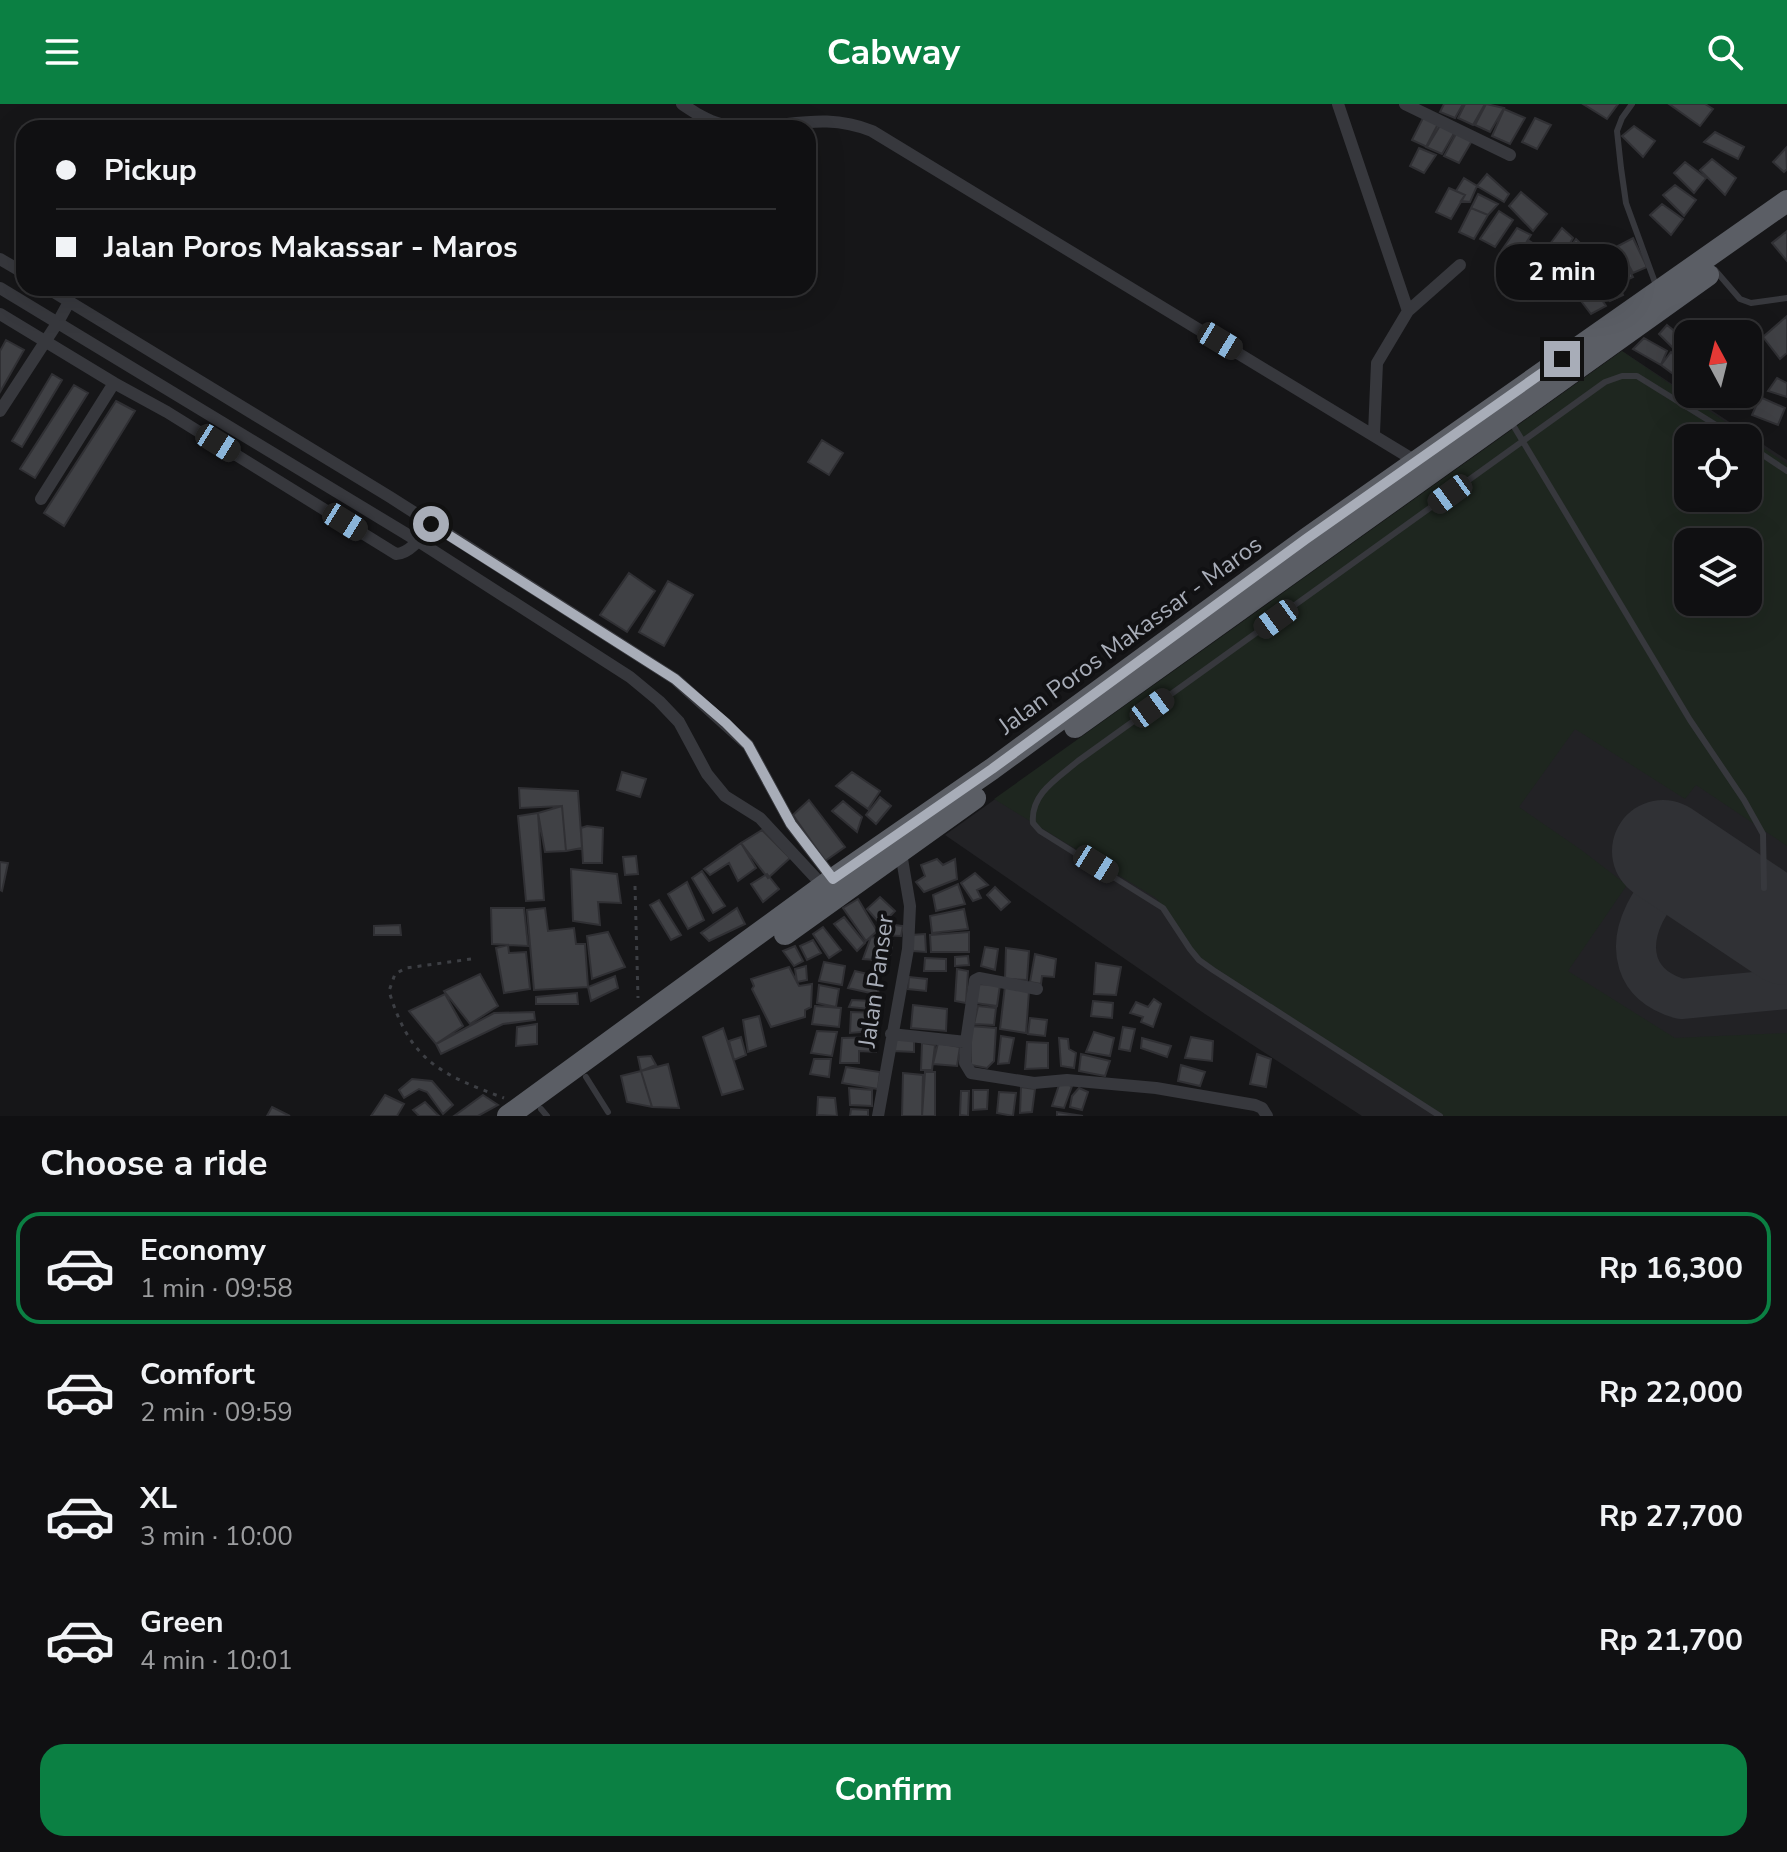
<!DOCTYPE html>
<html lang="en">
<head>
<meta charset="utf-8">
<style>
	body { margin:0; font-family:"Nunito Sans",sans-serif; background:#19191b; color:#f1f3f6; height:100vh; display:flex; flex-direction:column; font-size:30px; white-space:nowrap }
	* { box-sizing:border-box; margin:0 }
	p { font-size:26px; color:#9c9d9f }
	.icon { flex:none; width:44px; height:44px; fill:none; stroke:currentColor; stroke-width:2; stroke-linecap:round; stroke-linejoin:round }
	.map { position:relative; height:1012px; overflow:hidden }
	.details { display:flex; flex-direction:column; background:#101012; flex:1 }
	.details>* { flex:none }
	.banner { position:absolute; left:16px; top:16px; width:800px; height:176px; border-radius:24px; box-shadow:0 8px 32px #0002,0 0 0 2px #303032; display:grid; align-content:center; height:176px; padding:0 40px; background:#101012 }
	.needle { width:52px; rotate:353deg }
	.controls { position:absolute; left:1674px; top:216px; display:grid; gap:16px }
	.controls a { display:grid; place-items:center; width:88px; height:88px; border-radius:16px; background:#101012; box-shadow:0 8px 32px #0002,0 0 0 2px #303032; font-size:40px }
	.end { position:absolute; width:36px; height:36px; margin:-18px; border:10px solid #a8adb8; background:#111; box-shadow:0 0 0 4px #111 }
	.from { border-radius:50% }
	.bubble { position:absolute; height:56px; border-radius:24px; background:#101012; box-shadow:0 8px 32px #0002,0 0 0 2px #303032; font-size:26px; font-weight:700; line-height:56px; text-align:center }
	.car { position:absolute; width:24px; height:48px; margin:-24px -12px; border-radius:10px; box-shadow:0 0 6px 2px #0007; background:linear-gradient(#222 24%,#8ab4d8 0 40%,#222 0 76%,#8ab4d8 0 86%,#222 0) }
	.banner b { display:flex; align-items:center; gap:28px; height:76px; font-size:30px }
	.banner b+b { border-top:2px solid #303032 }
	.banner i { width:20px; height:20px; background:#f1f3f6 }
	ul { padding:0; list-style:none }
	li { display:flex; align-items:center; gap:24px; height:112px; margin:0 16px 12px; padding:0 24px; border:4px solid transparent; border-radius:24px }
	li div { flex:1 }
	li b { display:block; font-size:30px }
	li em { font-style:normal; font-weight:700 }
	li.on { border-color:#0b8043 }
	li>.icon { width:72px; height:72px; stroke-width:1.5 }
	h2 { padding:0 40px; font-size:36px; line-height:96px }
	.action { display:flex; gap:16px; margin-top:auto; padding:16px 40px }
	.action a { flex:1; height:92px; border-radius:24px; background:#0b8043; color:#fff; font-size:32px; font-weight:700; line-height:92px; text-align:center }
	header { display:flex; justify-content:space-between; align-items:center; height:104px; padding:0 40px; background:#0b8043; color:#fff; font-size:36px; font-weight:700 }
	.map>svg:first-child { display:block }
	.built { fill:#222225; fill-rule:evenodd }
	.green { fill:#1e261f; fill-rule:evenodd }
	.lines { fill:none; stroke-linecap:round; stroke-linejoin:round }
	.taxiway { stroke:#303135; stroke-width:40 }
	.runway { stroke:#303135; stroke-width:102 }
	.building { fill:#404145; stroke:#303034; stroke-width:2 }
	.path { stroke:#3d3f44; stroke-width:3; stroke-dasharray:4 6; stroke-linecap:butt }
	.service { stroke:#37383d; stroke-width:6 }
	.minor { stroke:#37383d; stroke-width:12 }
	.trunk { stroke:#5b5e65; stroke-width:22 }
	.route { stroke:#a8adb8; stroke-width:10 }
	.labels { text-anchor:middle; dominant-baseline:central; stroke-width:8; stroke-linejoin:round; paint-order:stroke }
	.street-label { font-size:24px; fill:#a8adb8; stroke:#111113 }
</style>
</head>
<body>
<header><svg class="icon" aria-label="menu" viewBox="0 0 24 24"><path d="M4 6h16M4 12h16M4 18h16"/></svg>Cabway<svg class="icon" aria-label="search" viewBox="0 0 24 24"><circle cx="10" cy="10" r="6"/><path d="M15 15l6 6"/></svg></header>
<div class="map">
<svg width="1787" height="1012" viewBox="0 0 1787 1012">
	<rect width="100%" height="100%" fill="#161618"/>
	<path class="built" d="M 1622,247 L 1787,356 L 1787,1012 L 1362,1012 L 1205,910 L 945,731 ZM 1688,334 L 1748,334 L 1748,394 L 1688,394 ZM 1688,438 L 1748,438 L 1748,498 L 1688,498 Z"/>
	<path class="green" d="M 1622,247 L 1787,360 L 1787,742 L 1696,681 L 1685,695 L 1575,625 L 1519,703 L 1580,745 L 1627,781 L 1568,867 L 1675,934 L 1787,929 L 1787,1012 L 1444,1012 L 1198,853 L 1156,794 L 994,695 ZM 1688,334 L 1748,334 L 1748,394 L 1688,394 ZM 1688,438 L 1748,438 L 1748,498 L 1688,498 Z"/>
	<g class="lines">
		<path class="taxiway" d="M 1787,812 C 1773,792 1752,766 1728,758 C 1667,739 1583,867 1681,895 L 1787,885"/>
		<path class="runway" d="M 1663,747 L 1787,830"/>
	</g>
	<path class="building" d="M 1444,0 L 1463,0 L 1455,14 L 1440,8 Z
		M 1465,0 L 1485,0 L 1473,21 L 1458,14 Z
		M 1486,0 L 1504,4 L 1490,28 L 1475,21 Z
		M 1583,0 L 1618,0 L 1607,15 Z
		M 1669,0 L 1705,0 L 1713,5 L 1700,22 Z
		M 1504,5 L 1525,14 L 1510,40 L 1492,32 Z
		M 1424,12 L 1441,20 L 1427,43 L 1412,36 Z
		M 1535,14 L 1551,21 L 1537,45 L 1522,38 Z
		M 1439,18 L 1456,26 L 1442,50 L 1426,43 Z
		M 1634,22 L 1655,37 L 1643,53 L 1622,32 Z
		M 1457,28 L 1473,35 L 1459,59 L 1444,52 Z
		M 1715,28 L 1744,43 L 1738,55 L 1704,38 Z
		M 1419,44 L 1436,51 L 1424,69 L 1410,62 Z
		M 1786,44 L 1787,65 L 1784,68 L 1773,58 Z
		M 1712,55 L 1736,74 L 1725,91 L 1700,66 Z
		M 1685,58 L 1706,74 L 1694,89 L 1674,69 Z
		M 1487,70 L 1509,90 L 1504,98 L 1477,82 Z
		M 1464,74 L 1477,82 L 1470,98 L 1461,97 L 1465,91 L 1456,87 Z
		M 1675,81 L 1696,96 L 1684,112 L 1663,91 Z
		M 1449,84 L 1465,91 L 1451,115 L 1436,108 Z
		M 1521,88 L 1547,110 L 1533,127 L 1509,102 Z
		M 1478,90 L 1498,100 L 1488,111 L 1471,104 Z
		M 1662,100 L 1683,115 L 1671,131 L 1650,111 Z
		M 1471,104 L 1488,111 L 1474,135 L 1459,128 Z
		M 1499,107 L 1513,116 L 1495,143 L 1480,135 Z
		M 1517,124 L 1531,131 L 1517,153 L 1502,146 Z
		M 1562,124 L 1573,134 L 1561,155 L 1547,144 Z
		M 1787,127 L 1787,157 L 1772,139 Z
		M 1633,134 L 1647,163 L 1633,169 L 1618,142 Z
		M 1576,135 L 1587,146 L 1575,167 L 1561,155 Z
		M 1528,136 L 1542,145 L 1524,172 L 1509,163 Z
		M 1619,148 L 1633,173 L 1620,179 L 1607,158 Z
		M 1548,155 L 1580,176 L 1573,187 L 1541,166 Z
		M 1609,161 L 1623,191 L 1610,197 L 1594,169 Z
		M 1541,166 L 1573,186 L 1566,197 L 1533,177 Z
		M 1592,181 L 1606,202 L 1591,210 L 1578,193 Z
		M 1787,212 L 1787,249 L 1780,255 L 1763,233 Z
		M 1667,221 L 1688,238 L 1688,250 L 1684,255 L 1659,230 Z
		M 1644,234 L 1667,247 L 1661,261 L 1633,245 Z
		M 6,236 L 24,246 L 0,288 L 0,247 Z
		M 1671,248 L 1687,264 L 1680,275 L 1661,261 Z
		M 52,270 L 62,276 L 22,343 L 12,337 Z
		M 1777,274 L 1787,279 L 1787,293 L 1768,287 Z
		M 74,281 L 88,289 L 35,374 L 20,365 Z
		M 1760,293 L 1785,304 L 1778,321 L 1752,311 Z
		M 116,297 L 135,307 L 64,422 L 44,409 Z
		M 822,336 L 843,349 L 829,371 L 808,358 Z
		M 629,469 L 655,487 L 627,528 L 600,511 Z
		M 668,477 L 693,491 L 664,542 L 639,528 Z
		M 622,668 L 646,675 L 640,693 L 617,686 Z
		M 852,668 L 880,687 L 868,705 L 836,682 Z
		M 519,684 L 578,687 L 582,744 L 566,747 L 562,702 L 520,704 Z
		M 880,693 L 891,702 L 876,720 L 866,711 Z
		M 809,696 L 845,743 L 825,757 L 793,711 Z
		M 843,697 L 862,713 L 857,728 L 832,707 Z
		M 562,702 L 566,747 L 545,748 L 538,709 Z
		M 538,709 L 544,796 L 526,797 L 518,712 Z
		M 587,722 L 603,724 L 602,759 L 583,759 L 581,724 Z
		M 762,726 L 790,754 L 768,774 L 741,739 Z
		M 741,739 L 756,764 L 738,777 L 729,759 L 710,771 L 704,765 Z
		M 636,752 L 638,770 L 625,771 L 623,753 Z
		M 937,755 L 943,761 L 955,755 L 957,775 L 924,788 L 916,778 L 925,772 L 921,761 Z
		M 0,758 L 8,759 L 2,787 L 0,786 Z
		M 571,765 L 617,770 L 621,799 L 598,798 L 600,821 L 573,817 Z
		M 702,767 L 725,802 L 713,809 L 692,774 Z
		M 975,769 L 988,781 L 977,786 L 981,794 L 973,797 L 961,779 Z
		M 767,770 L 779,785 L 763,798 L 751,780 Z
		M 687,778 L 704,816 L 688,825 L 668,790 Z
		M 958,780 L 965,800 L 936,807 L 933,791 Z
		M 995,783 L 1010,798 L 1001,806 L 987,791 Z
		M 880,793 L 895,807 L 881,821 L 867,805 Z
		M 858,795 L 877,827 L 866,837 L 843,804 Z
		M 659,796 L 681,831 L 671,836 L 650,801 Z
		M 491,804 L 524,804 L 528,842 L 492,840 Z
		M 545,804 L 548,827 L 574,824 L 576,840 L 585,840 L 588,883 L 534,886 L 527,806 Z
		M 737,804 L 745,820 L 709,837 L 701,829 Z
		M 964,805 L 968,825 L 932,829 L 930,812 Z
		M 844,813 L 865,839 L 857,847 L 834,820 Z
		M 887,820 L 903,822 L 901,832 L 883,831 Z
		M 400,821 L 401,831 L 374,831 L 374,822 Z
		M 823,823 L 841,846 L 829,854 L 813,830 Z
		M 608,828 L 625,863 L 592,875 L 587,832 Z
		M 969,828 L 969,848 L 931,848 L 930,831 Z
		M 925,830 L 926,848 L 913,847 L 911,831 Z
		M 871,833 L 893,837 L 889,857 L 863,855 Z
		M 813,836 L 821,849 L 807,856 L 800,842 Z
		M 508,841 L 509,849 L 526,848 L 530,885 L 504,889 L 496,844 Z
		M 795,842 L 803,857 L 794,862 L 783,847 Z
		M 985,843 L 998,845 L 995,866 L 981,862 Z
		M 1006,844 L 1029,847 L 1027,876 L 1005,875 Z
		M 1035,850 L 1056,855 L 1054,873 L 1042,872 L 1041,880 L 1030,878 Z
		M 968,852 L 969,861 L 955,862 L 955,853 Z
		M 925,854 L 946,855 L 946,867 L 924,867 Z
		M 824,858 L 845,862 L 842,881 L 819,877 Z
		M 1096,859 L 1121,863 L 1116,891 L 1094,890 Z
		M 806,862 L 807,876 L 797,878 L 795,865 Z
		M 789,863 L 799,882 L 812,880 L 811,903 L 805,906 L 805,913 L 771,923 L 752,885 L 754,882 L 751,875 Z
		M 957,865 L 968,867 L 966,899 L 955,897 Z
		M 855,867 L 876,872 L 879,891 L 848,884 Z
		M 480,870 L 498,902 L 470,920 L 444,887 Z
		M 615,872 L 618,884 L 591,897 L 588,883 Z
		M 909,873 L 927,875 L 926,887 L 908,885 Z
		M 977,880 L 1000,881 L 997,902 L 975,899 Z
		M 819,881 L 839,885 L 836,903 L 817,899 Z
		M 1005,882 L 1029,887 L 1026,929 L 1000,925 Z
		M 577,889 L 578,900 L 536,900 L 536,893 Z
		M 445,890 L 463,922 L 436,940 L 409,907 Z
		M 1154,895 L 1161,900 L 1153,923 L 1141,918 L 1143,913 L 1130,909 L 1136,898 L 1148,903 Z
		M 852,896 L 872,897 L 870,905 L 849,903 Z
		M 1093,897 L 1113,899 L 1112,914 L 1091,912 Z
		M 913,901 L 947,905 L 946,927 L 911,924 Z
		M 815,902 L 841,904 L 839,923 L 812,920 Z
		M 978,902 L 996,904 L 994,921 L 974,920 Z
		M 534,908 L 535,916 L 503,920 L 441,950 L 436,940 L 494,909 Z
		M 851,908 L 875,909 L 873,927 L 850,929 Z
		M 759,912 L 766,942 L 748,948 L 743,916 Z
		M 1030,914 L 1047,916 L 1045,932 L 1028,930 Z
		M 537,920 L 537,940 L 516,942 L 517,923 Z
		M 970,922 L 996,924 L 994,957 L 987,964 L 971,961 Z
		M 1123,923 L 1135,925 L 1130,947 L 1119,945 Z
		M 723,924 L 743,985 L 722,991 L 703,933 Z
		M 817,927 L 837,928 L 832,952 L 811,949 Z
		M 1094,928 L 1114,934 L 1110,952 L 1086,948 Z
		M 1001,932 L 1014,934 L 1009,959 L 998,960 Z
		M 741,933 L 746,951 L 734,956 L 729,937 Z
		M 875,933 L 876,948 L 859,947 L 859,959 L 840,959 L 842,934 Z
		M 1191,933 L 1213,937 L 1212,957 L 1185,954 Z
		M 896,934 L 914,935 L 914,948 L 893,947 Z
		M 1059,934 L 1068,935 L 1069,945 L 1076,949 L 1074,964 L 1061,962 Z
		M 1142,934 L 1171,942 L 1167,953 L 1141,944 Z
		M 1027,938 L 1048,939 L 1048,964 L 1025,965 Z
		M 922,939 L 935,941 L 932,966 L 921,966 Z
		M 938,939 L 960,943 L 957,962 L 933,960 Z
		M 1081,950 L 1110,957 L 1105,972 L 1079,967 Z
		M 1257,950 L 1271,955 L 1266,983 L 1250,980 Z
		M 651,952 L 656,961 L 641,967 L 638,953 Z
		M 814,955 L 831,955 L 829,973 L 810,970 Z
		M 668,960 L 679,1004 L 652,1003 L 641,967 Z
		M 1181,961 L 1205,968 L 1200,982 L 1178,977 Z
		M 846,963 L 880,968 L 878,985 L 842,979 Z
		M 641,967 L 652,1003 L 627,998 L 621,972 Z
		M 925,968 L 935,968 L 935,1012 L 922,1012 Z
		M 903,969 L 923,971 L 922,1012 L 902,1012 Z
		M 412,975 L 432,977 L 453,1001 L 443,1010 L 427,988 L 419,985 L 404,994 L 399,986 Z
		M 1060,978 L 1072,982 L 1064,1004 L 1052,1002 Z
		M 1021,983 L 1035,985 L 1032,1008 L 1020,1009 Z
		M 849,984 L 872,986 L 872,1002 L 850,1001 Z
		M 1079,984 L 1088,988 L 1082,1006 L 1070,1003 L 1072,992 Z
		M 973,986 L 988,986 L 987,1005 L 973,1006 Z
		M 961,987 L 969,987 L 968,1012 L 960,1011 Z
		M 999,988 L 1016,989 L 1013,1012 L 997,1009 Z
		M 385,991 L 404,1000 L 397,1012 L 371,1012 Z
		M 483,991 L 498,1001 L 478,1012 L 454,1012 Z
		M 818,993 L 835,994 L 837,1012 L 817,1011 Z
		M 425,998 L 439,1012 L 419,1012 L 413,1006 Z
		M 272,1003 L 290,1012 L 267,1012 Z
		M 851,1005 L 868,1006 L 868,1012 L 850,1012 Z
		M 1057,1008 L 1083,1012 L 1057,1012 Z"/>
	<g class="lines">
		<path class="path" d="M 635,782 L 638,894
			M 471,855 L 406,864 L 395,870 L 389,887 C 410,957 440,970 504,994"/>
		<path class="service" d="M 1632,0 L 1622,14 L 1617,27 L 1621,64 L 1626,99 L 1657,184
			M 1715,166 L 1740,195 L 1751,199 L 1787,194
			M 1510,316 L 1690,616 L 1744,696 L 1763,730 L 1764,784
			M 1748,341 L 1787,367
			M 586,973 L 608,1008
			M 541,1005 L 547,1012
			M 1440,1012 L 1213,866 L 1199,856 L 1190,845 L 1163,804 L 1040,727 L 1033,719 C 1030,690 1058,674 1078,657 L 1605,278 L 1622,272 L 1637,272 L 1737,334"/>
		<path class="minor" d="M 682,0 C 694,8 707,17 721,20 C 773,31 816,4 872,27 L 1417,358
			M 1338,0 L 1408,207
			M 1405,0 L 1510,51
			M 0,155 L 24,169
			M 0,184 L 418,437 L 630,573 L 659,597 L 679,618 L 707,670 L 725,692 L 760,714 L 824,783
			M 47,184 L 390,393 L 675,575 L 748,641 L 791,720 L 833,775
			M 0,210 L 114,279 L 41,395
			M 114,279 L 167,308 L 396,450 C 411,449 422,432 431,420
			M 0,307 L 58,218 L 69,198
			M 1374,329 L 1377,259 L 1408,207 L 1460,161
			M 891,930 L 966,938 L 965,959 L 971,969 L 1034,979 L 1067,976 L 1156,984 L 1255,1001 L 1262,1004 L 1267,1012
			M 966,938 L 975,876 L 979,874 L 1037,885
			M 878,1012 L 908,845 L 910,802 L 901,749"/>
		<path class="trunk" d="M 1075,623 L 1708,171
			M 785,830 L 975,694
			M 508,1012 L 833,775 L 992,665 L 1306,435 L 1787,97"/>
	</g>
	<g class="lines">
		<path class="route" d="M 431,420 L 675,575 L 726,619 L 748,641 L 791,720 L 833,775 L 992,665 L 1306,435 L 1562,255"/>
	</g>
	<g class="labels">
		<g class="street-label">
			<text transform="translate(1130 531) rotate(-36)">Jalan Poros Makassar - Maros</text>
			<text transform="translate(876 877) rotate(-82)">Jalan Panser</text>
		</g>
	</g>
</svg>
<div class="controls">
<a><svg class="needle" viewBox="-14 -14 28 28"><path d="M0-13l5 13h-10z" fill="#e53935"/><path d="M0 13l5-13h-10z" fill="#9c9d9f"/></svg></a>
<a><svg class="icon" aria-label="locate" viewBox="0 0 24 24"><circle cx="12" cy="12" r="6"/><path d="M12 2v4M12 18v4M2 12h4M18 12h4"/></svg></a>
<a><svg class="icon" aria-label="layers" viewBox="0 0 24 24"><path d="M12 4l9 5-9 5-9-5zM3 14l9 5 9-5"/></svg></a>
</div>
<i class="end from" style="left:431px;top:420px"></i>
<i class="end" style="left:1562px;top:255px"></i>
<div class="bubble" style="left:1496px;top:140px;width:132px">2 min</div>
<i class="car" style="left:1220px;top:237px;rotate:121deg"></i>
<i class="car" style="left:218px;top:339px;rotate:122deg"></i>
<i class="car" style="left:1450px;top:390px;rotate:234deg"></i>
<i class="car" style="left:345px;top:418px;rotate:122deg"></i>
<i class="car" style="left:1276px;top:515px;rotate:234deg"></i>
<i class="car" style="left:1152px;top:604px;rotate:54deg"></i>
<i class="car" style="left:1096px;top:760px;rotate:122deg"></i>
<div class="banner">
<b><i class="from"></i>Pickup</b>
<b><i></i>Jalan Poros Makassar - Maros</b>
</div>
</div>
<section class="details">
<h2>Choose a ride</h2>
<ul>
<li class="on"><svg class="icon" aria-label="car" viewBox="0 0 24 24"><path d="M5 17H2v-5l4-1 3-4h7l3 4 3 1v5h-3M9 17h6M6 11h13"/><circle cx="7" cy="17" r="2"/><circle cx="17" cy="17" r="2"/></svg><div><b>Economy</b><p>1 min · 09:58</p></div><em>Rp 16,300</em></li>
<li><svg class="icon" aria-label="car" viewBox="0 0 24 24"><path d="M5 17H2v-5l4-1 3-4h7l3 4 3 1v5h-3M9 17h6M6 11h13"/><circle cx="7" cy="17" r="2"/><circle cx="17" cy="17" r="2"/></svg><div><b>Comfort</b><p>2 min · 09:59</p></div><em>Rp 22,000</em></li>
<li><svg class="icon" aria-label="car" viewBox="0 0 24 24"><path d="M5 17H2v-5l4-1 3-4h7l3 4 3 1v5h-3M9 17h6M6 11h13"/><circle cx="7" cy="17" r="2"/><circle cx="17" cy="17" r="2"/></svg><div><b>XL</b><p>3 min · 10:00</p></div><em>Rp 27,700</em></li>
<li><svg class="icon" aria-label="car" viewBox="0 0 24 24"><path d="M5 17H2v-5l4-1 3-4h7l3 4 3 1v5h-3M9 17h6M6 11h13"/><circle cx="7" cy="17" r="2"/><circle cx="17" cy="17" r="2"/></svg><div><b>Green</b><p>4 min · 10:01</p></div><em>Rp 21,700</em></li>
</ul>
<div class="action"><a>Confirm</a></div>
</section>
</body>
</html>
